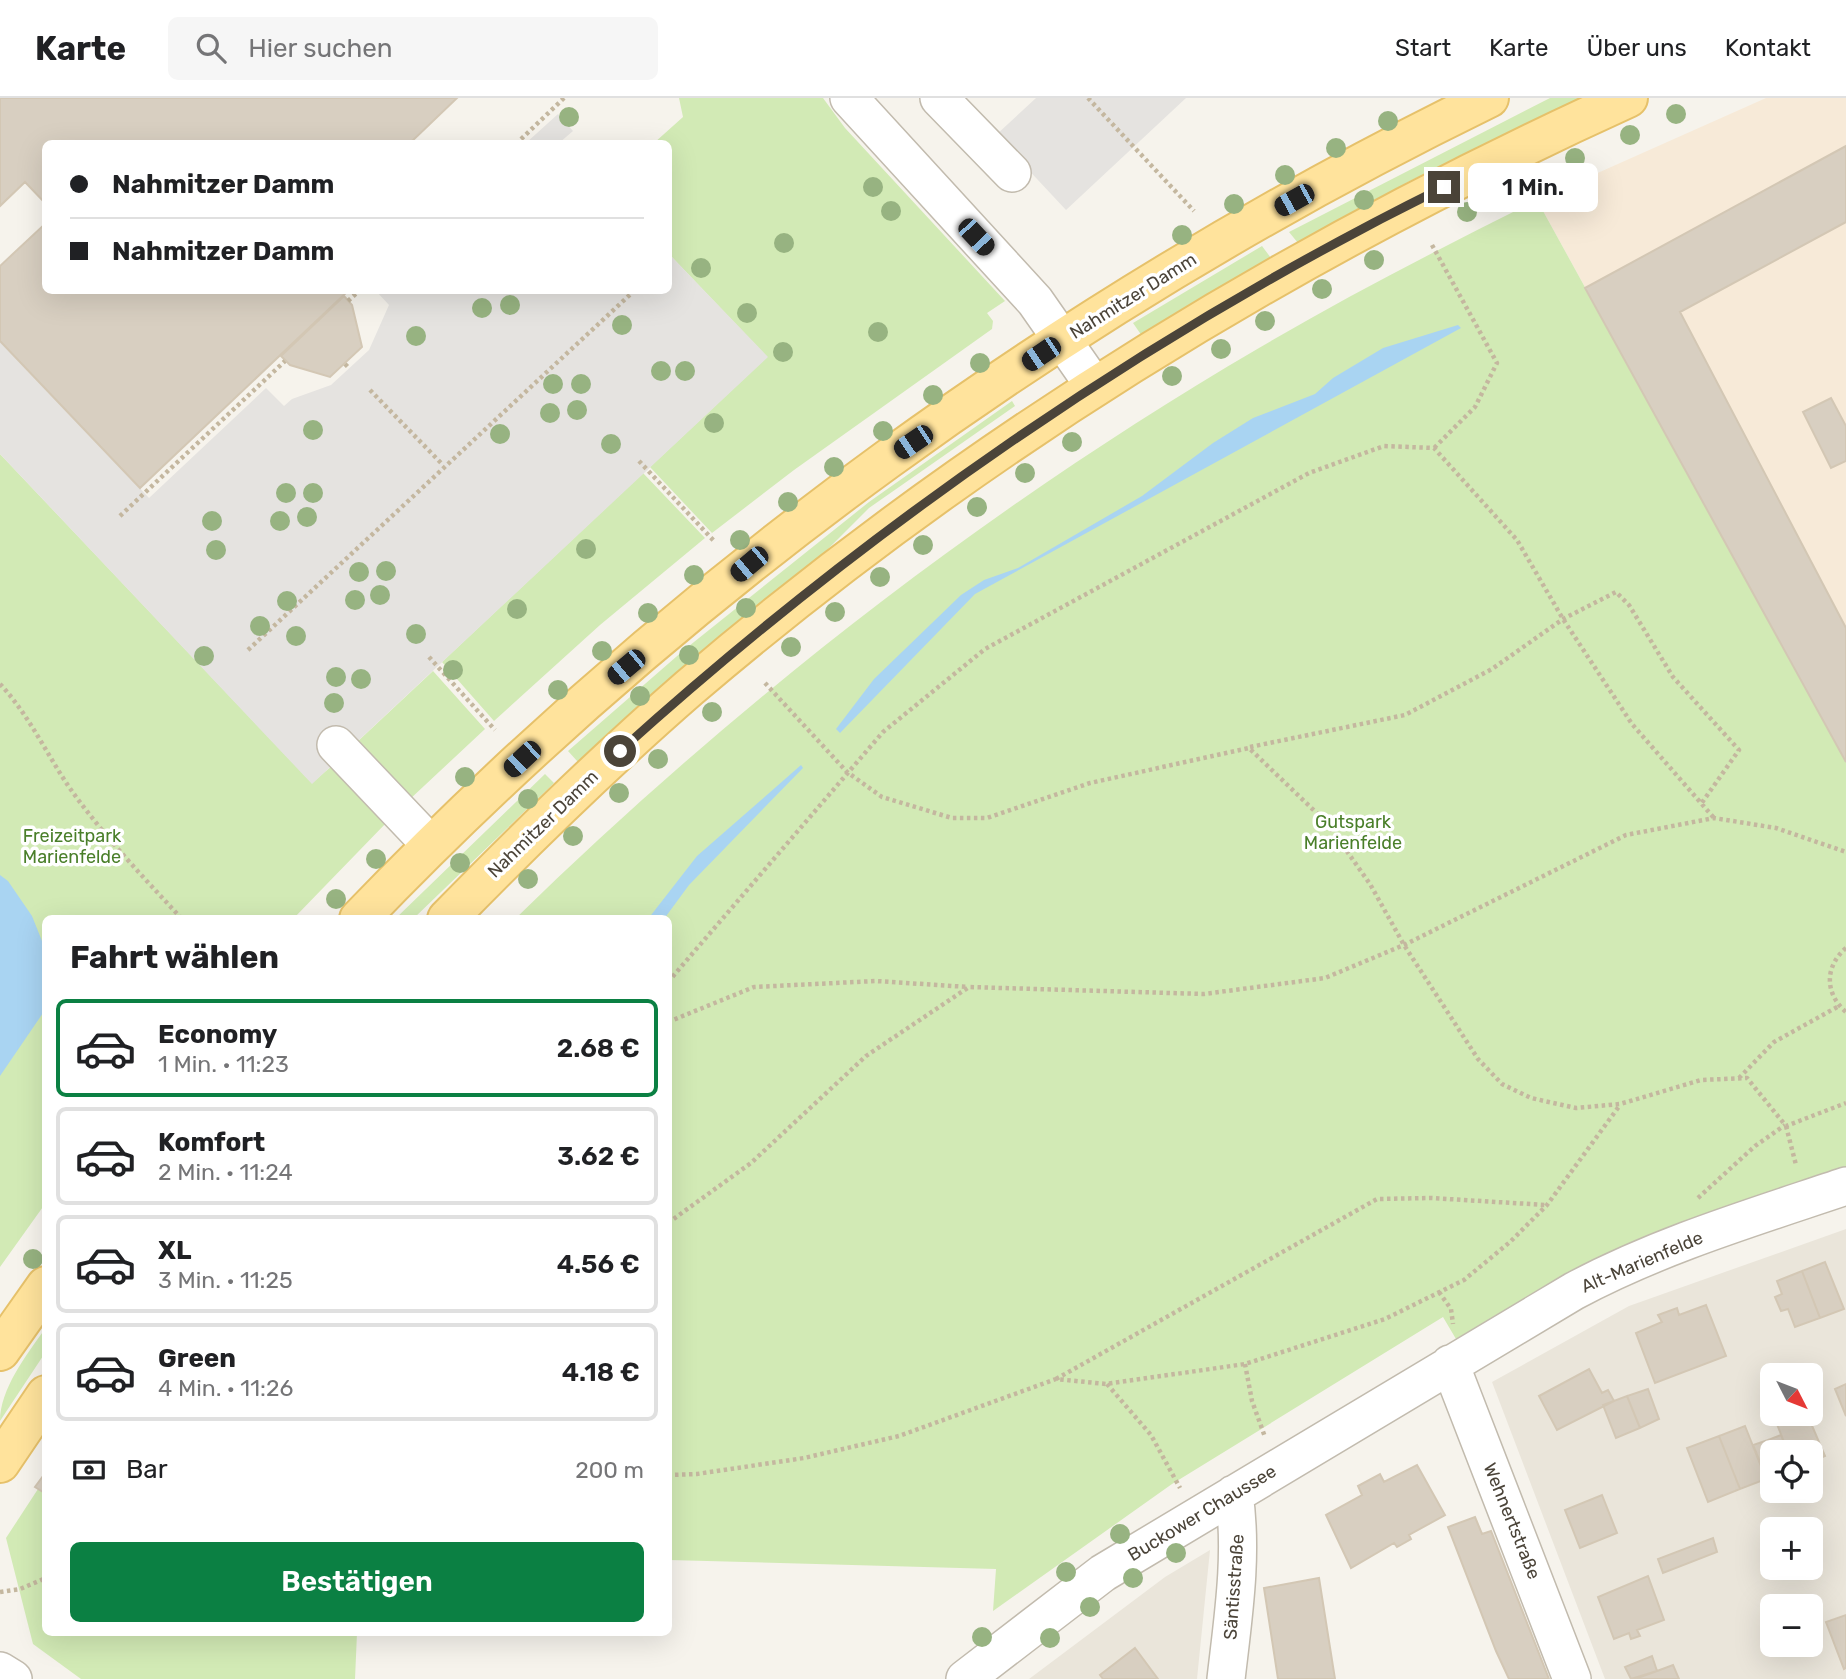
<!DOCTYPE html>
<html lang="de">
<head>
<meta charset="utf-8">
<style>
	body { margin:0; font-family:Rubik,sans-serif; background:#f6f6f6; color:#202124; height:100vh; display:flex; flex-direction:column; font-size:26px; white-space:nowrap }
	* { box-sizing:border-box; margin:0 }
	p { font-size:23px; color:#757577 }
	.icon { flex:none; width:38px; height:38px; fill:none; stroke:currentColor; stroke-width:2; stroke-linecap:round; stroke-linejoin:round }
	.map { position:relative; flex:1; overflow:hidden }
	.details { position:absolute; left:42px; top:817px; width:630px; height:721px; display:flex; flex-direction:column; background:#fff; border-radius:10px; box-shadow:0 7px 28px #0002 }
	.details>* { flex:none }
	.hud { position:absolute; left:42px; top:42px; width:630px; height:154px; border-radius:10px; box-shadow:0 7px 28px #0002; display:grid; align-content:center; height:154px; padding:0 28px; background:#fff }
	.needle { width:46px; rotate:132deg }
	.buttons { position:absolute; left:1760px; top:1265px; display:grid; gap:14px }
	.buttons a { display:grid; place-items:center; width:63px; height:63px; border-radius:10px; background:#fff; box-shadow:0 7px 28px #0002; font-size:35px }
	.end { position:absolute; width:32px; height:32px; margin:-16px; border:9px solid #4b4439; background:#fff; box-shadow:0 0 0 4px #fff }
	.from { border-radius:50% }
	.bubble { position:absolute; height:49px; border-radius:10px; background:#fff; box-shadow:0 7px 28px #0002; font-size:23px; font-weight:600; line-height:49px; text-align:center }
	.car { position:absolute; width:21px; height:42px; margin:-21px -10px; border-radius:9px; box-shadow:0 0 5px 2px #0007; background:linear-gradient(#222 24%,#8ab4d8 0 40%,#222 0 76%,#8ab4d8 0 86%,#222 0) }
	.hud b { display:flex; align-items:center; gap:24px; height:66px; font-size:26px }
	.hud b+b { border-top:2px solid #e0e0e0 }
	.hud i { width:18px; height:18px; background:#202124 }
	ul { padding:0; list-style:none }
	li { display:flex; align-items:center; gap:21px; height:98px; margin:0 14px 10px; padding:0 14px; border:4px solid #e0e0e0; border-radius:10px }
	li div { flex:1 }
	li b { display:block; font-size:26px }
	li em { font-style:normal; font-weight:600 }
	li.on { border-color:#0b8043 }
	li>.icon { width:63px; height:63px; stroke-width:1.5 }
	h2 { padding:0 28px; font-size:32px; line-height:84px }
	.pay { display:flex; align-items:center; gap:18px; height:77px; padding:0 28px; font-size:26px }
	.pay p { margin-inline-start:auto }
	.button { display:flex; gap:14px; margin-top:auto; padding:14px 28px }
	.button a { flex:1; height:80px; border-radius:10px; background:#0b8043; color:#fff; font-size:28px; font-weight:600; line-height:80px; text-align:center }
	header { display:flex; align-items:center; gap:42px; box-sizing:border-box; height:98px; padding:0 35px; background:#fff; border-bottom:2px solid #e0e0e0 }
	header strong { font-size:33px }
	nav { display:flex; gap:38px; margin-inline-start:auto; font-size:24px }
	.search { width:490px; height:63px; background:#f6f6f6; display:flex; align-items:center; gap:18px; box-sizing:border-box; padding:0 24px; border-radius:10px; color:#757577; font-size:26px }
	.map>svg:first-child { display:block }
	.residential { fill:#eae5da; fill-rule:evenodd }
	.commercial { fill:#f7ead8 }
	.green { fill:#d2eab5 }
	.parking { fill:#e5e3e0 }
	.water { fill:#a9d4f2 }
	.building { fill:#d8cfc1; stroke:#d3c7b4; stroke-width:2 }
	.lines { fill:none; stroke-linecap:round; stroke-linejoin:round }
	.minor-casing { stroke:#c2bbae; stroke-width:40 }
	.major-casing { stroke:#e6c16a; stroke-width:42 }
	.path { stroke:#c4b79f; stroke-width:4.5; stroke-dasharray:3.5 3.5; stroke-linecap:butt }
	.minor { stroke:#fff; stroke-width:37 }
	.major { stroke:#ffe39c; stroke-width:38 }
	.tree { fill:#97b381 }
	.route { stroke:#4b4439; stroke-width:9 }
	.labels { text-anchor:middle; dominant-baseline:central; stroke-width:7; stroke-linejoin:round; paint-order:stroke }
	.street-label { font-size:18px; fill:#4b4439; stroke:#fff }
	.park-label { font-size:18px; fill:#4a7f2a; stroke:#fff }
</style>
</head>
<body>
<header>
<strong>Karte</strong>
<div class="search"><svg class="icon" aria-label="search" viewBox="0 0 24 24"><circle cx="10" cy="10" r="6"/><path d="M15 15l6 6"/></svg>Hier suchen</div>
<nav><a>Start</a><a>Karte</a><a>Über uns</a><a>Kontakt</a></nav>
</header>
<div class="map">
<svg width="1846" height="1581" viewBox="0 0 1846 1581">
	<rect width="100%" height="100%" fill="#f6f3ec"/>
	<path class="residential" d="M 1846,1131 L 1846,1581 L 1605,1581 L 1492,1284 L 1629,1208 ZM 1773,1278 L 1811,1278 L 1811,1316 L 1773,1316 ZM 1773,1354 L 1811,1354 L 1811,1393 L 1773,1393 ZM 1773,1432 L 1811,1432 L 1811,1470 L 1773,1470 ZM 1773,1508 L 1811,1508 L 1811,1547 L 1773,1547 Z
		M 1210,1452 L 1197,1581 L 1029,1581 L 1165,1479 Z"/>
	<path class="commercial" d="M 1766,0 L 1846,0 L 1846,664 L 1537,102 Z"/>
	<path class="green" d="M 679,0 L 823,0 L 845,30 L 1005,203 L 987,215 L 993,223 L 992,231 L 794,372 L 712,435 L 650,369 L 767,259 L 669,156 L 668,46 L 654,45 L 683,19 Z
		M 1550,0 L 1583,0 L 1408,84 L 1298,145 L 1289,134 Z
		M 1537,102 L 1846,664 L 1846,1072 L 1566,1177 L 1456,1241 L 1443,1219 L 1172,1386 L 993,1513 L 996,1471 L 669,1462 L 668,821 L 515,821 C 739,602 989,408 1259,250 C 1349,197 1443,149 1537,102 Z
		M 1262,148 L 1271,160 L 1142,238 L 1133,225 Z
		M 1012,303 L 1015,308 L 869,410 L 801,478 L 578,664 L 568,653 L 684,552 L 869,404 Z
		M 0,356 L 312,685 L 334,666 L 388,723 L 293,821 L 46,821 L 45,1106 L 0,1169 Z
		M 643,375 L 705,440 L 600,527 L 494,623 L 442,564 Z
		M 433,573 L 485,631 L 409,702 L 356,645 Z
		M 545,676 L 554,685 L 413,821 L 395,821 Z
		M 45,1231 L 45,1255 L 0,1323 C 0,1291 27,1256 45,1231 Z
		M 45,1390 L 46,1535 L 357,1535 L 355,1581 L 81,1581 L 33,1546 L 6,1440 L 38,1391 L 43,1394 Z"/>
	<path class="parking" d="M 1036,0 L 1186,0 L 1066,112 L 996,37 Z
		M 558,16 L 573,33 L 559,45 L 526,45 Z
		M 669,156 L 768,259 L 312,686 L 0,356 L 0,241 L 149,400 L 266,290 L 284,308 L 292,301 L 331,287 L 369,252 L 389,207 L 376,193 L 668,192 Z"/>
	<path class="water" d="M 1458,227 L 1461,230 L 975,496 L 840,635 L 836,631 L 874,581 L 961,497 L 984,482 L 1018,470 L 1142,398 L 1213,345 L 1253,320 L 1315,296 L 1333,280 L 1383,250 Z
		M 801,667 L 803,670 L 689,787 L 664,821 L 648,821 L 697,758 Z
		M 0,777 L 8,783 L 32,818 L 46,853 L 43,915 L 0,978 Z"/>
	<path class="building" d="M 0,0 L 457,0 L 409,46 L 46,46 L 46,106 L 25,84 L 0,108 Z
		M 1846,48 L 1846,124 L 1680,214 L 1846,530 L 1846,664 L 1585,190 Z
		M 46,125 L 46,192 L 349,192 L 140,390 L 0,243 L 0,168 Z
		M 344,198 L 352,207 L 362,249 L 330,279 L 290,267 L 281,258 Z
		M 1831,300 L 1846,328 L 1846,363 L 1831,370 L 1803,314 Z
		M 1825,1164 L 1844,1211 L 1820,1220 L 1802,1173 Z
		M 1802,1173 L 1820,1220 L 1795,1229 L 1788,1211 L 1781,1213 L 1775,1199 L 1782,1196 L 1777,1183 Z
		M 1706,1207 L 1726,1258 L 1655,1285 L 1636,1235 L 1662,1224 L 1658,1217 L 1677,1210 L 1679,1217 Z
		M 1589,1271 L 1602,1295 L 1608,1292 L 1614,1303 L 1557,1332 L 1539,1298 Z
		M 1846,1286 L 1846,1318 L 1835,1291 Z
		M 1648,1291 L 1659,1321 L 1640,1330 L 1627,1298 Z
		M 1627,1298 L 1640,1330 L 1616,1340 L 1603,1307 Z
		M 1773,1316 L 1807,1316 L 1825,1358 L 1811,1364 L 1811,1354 L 1788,1354 Z
		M 1745,1328 L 1766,1381 L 1740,1391 L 1719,1338 Z
		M 1781,1337 L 1788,1354 L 1773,1355 L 1768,1342 Z
		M 1719,1338 L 1740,1391 L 1708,1404 L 1687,1350 Z
		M 1768,1342 L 1773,1355 L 1773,1370 L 1764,1374 L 1753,1347 Z
		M 1417,1367 L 1445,1417 L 1409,1437 L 1411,1441 L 1397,1449 L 1394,1445 L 1351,1470 L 1326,1417 L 1362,1397 L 1358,1388 L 1380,1376 L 1384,1384 Z
		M 46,1374 L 46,1390 L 43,1394 L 35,1389 Z
		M 1602,1397 L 1617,1435 L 1580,1450 L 1565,1412 Z
		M 1475,1419 L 1482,1436 L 1491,1433 L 1549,1581 L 1509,1581 L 1496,1553 L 1448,1429 Z
		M 1713,1440 L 1717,1454 L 1663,1475 L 1658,1461 Z
		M 1648,1478 L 1664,1522 L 1637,1532 L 1640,1538 L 1631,1541 L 1629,1535 L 1614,1541 L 1598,1499 Z
		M 1319,1480 L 1335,1581 L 1278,1581 L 1264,1490 Z
		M 1846,1517 L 1846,1570 L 1844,1571 L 1826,1524 Z
		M 1135,1550 L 1158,1581 L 1103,1581 L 1100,1577 Z
		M 1652,1558 L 1657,1573 L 1631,1581 L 1625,1569 Z
		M 1673,1567 L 1679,1581 L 1635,1581 L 1657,1573 Z"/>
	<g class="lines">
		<defs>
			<path id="minor" d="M 849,0 L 1035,203 L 1095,289
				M 939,0 L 1012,75
				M 336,647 L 431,747
				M 1450,1266 L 1572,1581
				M 0,1573 L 13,1581
				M 965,1581 L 1103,1475 L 1574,1193 C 1660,1147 1754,1119 1846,1088
				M 1226,1581 C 1233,1520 1243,1457 1234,1396"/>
			<path id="major" d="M 359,821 C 683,484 1069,205 1489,0
				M 447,821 C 525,741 605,663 689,590 C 971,349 1291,153 1628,0
				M 0,1253 L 46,1188
				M 0,1365 L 46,1297"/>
		</defs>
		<use href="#minor" class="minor-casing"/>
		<use href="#major" class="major-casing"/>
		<path class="path" d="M 1088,0 L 1194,113
			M 516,46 L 564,0
			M 1432,147 L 1497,265 L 1475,309 L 1434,350
			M 348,203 L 360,192
			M 345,266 L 349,270
			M 370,292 L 443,367
			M 639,363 L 714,443
			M 120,418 L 285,263
			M 248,552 L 635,192
			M 429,559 L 495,632
			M 765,585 L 847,674 L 882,699 L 952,720 L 987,720 L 1090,685 L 1249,650 L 1327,725 L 1370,786 L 1404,847 L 1478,961 L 1502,986 L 1531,1000 L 1576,1010 L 1620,1006 L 1701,982 L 1747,980 L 1786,1028 L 1846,1005
			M 0,586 C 29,617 46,655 69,689 C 102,736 143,779 182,821
			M 1250,649 L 1405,617 L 1492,571 L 1563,521 L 1616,494 L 1629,507 L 1673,579 L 1739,652 L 1701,706
			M 1846,850 C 1825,868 1824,895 1846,914
			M 668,884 L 883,634 L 985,551 L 1309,375 L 1384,348 L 1434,350 L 1517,442 L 1563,521 L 1632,626 L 1714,720
			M 668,924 L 754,889 L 876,883 L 968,889
			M 1739,980 L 1774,944 L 1839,908
			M 1786,1028 L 1796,1067
			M 1698,1100 L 1755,1048 L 1785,1027
			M 668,1125 L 751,1065 L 866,958 L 969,889 L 1204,896 L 1325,880 L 1404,847 L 1626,737 L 1714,720 L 1776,730 L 1846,754
			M 1439,1194 L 1451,1211 L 1453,1226
			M 1245,1266 L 1252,1303 L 1265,1339
			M 1056,1281 L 1377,1101 L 1431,1100 L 1546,1107
			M 1107,1286 L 1151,1337 L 1180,1390
			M 668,1377 L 697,1376 L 804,1360 L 899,1338 L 1056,1281 L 1106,1286 L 1245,1266 L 1385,1221 L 1464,1182 L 1510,1144 L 1547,1107 L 1620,1007
			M 0,1494 L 20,1491 L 46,1480"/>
		<use href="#minor" class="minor"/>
		<use href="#major" class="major"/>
	</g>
	<g class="tree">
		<circle cx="1676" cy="16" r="10"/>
		<circle cx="569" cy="19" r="10"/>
		<circle cx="1388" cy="23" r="10"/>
		<circle cx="1630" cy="37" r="10"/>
		<circle cx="1336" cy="50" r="10"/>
		<circle cx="1575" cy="60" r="10"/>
		<circle cx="1285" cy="77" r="10"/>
		<circle cx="1521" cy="87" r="10"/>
		<circle cx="873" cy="89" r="10"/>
		<circle cx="1364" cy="102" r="10"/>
		<circle cx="1234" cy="106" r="10"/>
		<circle cx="891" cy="113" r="10"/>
		<circle cx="1467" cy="114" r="10"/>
		<circle cx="1182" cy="137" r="10"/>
		<circle cx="784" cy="145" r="10"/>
		<circle cx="1374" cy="162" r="10"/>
		<circle cx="701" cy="170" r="10"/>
		<circle cx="1322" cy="191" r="10"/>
		<circle cx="510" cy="207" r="10"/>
		<circle cx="482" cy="210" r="10"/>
		<circle cx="747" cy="215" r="10"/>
		<circle cx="1265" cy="223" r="10"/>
		<circle cx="622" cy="227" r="10"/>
		<circle cx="878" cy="234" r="10"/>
		<circle cx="416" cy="238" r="10"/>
		<circle cx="1221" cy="251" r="10"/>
		<circle cx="783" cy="254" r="10"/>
		<circle cx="980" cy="265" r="10"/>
		<circle cx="661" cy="273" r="10"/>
		<circle cx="685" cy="273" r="10"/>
		<circle cx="1172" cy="278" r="10"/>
		<circle cx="553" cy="286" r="10"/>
		<circle cx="581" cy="286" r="10"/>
		<circle cx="933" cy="297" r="10"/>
		<circle cx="577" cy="312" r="10"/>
		<circle cx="550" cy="315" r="10"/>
		<circle cx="714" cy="325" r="10"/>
		<circle cx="313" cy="332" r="10"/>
		<circle cx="883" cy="333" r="10"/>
		<circle cx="500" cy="336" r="10"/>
		<circle cx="1072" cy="344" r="10"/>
		<circle cx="611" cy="346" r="10"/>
		<circle cx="834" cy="369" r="10"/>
		<circle cx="1025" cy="375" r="10"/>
		<circle cx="286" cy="395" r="10"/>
		<circle cx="313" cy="395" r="10"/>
		<circle cx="788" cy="404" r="10"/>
		<circle cx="977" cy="409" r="10"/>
		<circle cx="307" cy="419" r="10"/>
		<circle cx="212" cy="423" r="10"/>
		<circle cx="280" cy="423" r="10"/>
		<circle cx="740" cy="442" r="10"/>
		<circle cx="923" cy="447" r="10"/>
		<circle cx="586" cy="451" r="10"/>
		<circle cx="216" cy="452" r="10"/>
		<circle cx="386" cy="473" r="10"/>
		<circle cx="359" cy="474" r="10"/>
		<circle cx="694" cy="477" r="10"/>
		<circle cx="880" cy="479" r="10"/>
		<circle cx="380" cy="497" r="10"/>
		<circle cx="355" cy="502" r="10"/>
		<circle cx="287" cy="503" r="10"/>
		<circle cx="746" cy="510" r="10"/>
		<circle cx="517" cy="511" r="10"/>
		<circle cx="835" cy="514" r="10"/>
		<circle cx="648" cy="515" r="10"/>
		<circle cx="260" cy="528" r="10"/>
		<circle cx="416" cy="536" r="10"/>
		<circle cx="296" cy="538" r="10"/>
		<circle cx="791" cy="549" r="10"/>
		<circle cx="602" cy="553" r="10"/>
		<circle cx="689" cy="557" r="10"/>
		<circle cx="204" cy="558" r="10"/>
		<circle cx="453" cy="572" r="10"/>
		<circle cx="336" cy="579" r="10"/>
		<circle cx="361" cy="581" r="10"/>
		<circle cx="558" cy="592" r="10"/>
		<circle cx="640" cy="598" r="10"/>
		<circle cx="334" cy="605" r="10"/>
		<circle cx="712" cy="614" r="10"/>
		<circle cx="658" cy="661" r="10"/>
		<circle cx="465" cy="679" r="10"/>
		<circle cx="619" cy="695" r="10"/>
		<circle cx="528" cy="701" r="10"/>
		<circle cx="573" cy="738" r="10"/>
		<circle cx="376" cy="761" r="10"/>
		<circle cx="460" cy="765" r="10"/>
		<circle cx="528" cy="781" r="10"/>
		<circle cx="336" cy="801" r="10"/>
		<circle cx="33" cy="1161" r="10"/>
		<circle cx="1120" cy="1436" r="10"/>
		<circle cx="1176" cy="1455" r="10"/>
		<circle cx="1066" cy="1474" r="10"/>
		<circle cx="1133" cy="1480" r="10"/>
		<circle cx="1090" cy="1509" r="10"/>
		<circle cx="982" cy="1539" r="10"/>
		<circle cx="1050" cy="1540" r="10"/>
	</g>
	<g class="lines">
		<path class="route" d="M 620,653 C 867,430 1145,237 1444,89"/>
	</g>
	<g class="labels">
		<g class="street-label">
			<text transform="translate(1133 198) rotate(-32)">Nahmitzer Damm</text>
			<text transform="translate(543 726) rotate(-44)">Nahmitzer Damm</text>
			<text transform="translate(1642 1164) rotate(-23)">Alt-Marienfelde</text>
			<text transform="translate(1202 1415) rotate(-31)">Buckower Chaussee</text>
			<text transform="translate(1512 1423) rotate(68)">Wehnertstraße</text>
			<text transform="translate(1234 1489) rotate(-86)">Säntisstraße</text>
		</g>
		<g class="park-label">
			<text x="1353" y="724">Gutspark<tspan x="1353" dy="21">Marienfelde</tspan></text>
			<text x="72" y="738">Freizeitpark<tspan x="72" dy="21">Marienfelde</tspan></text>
		</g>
	</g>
</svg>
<div class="buttons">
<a><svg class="needle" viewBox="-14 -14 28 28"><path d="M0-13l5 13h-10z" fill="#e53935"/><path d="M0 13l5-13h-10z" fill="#757577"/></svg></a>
<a><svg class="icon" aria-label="locate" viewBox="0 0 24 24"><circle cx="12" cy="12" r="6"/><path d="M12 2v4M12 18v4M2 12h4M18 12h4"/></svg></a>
<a>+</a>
<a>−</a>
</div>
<i class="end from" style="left:620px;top:653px"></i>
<i class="end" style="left:1444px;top:89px"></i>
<div class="bubble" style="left:1468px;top:65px;width:130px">1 Min.</div>
<i class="car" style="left:1294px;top:102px;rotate:241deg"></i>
<i class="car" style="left:976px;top:139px;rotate:137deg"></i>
<i class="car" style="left:1041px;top:256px;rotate:236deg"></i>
<i class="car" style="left:913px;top:344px;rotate:236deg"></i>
<i class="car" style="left:749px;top:466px;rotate:230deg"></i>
<i class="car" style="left:626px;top:569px;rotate:230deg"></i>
<i class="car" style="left:522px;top:661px;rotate:227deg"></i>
<div class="hud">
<b><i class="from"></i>Nahmitzer Damm</b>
<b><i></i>Nahmitzer Damm</b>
</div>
<section class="details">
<h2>Fahrt wählen</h2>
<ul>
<li class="on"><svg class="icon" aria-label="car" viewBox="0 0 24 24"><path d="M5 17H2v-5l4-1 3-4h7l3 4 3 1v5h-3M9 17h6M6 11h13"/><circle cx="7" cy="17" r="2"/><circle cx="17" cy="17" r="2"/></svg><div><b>Economy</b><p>1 Min. · 11:23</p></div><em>2.68 €</em></li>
<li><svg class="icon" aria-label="car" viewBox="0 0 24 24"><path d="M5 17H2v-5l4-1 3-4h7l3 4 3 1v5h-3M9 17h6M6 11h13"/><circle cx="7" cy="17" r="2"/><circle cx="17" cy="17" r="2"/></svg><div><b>Komfort</b><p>2 Min. · 11:24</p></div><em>3.62 €</em></li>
<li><svg class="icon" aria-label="car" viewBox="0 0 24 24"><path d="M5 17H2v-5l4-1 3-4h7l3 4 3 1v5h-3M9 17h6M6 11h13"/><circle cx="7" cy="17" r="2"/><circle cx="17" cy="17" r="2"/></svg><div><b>XL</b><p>3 Min. · 11:25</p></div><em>4.56 €</em></li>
<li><svg class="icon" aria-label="car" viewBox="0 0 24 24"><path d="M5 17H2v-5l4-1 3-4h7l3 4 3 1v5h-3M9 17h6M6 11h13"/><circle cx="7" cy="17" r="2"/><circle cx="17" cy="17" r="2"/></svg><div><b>Green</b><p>4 Min. · 11:26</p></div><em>4.18 €</em></li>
</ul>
<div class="pay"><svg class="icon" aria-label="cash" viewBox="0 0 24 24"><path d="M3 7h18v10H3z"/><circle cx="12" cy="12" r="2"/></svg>Bar<p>200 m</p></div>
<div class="button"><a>Bestätigen</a></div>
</section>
</div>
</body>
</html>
